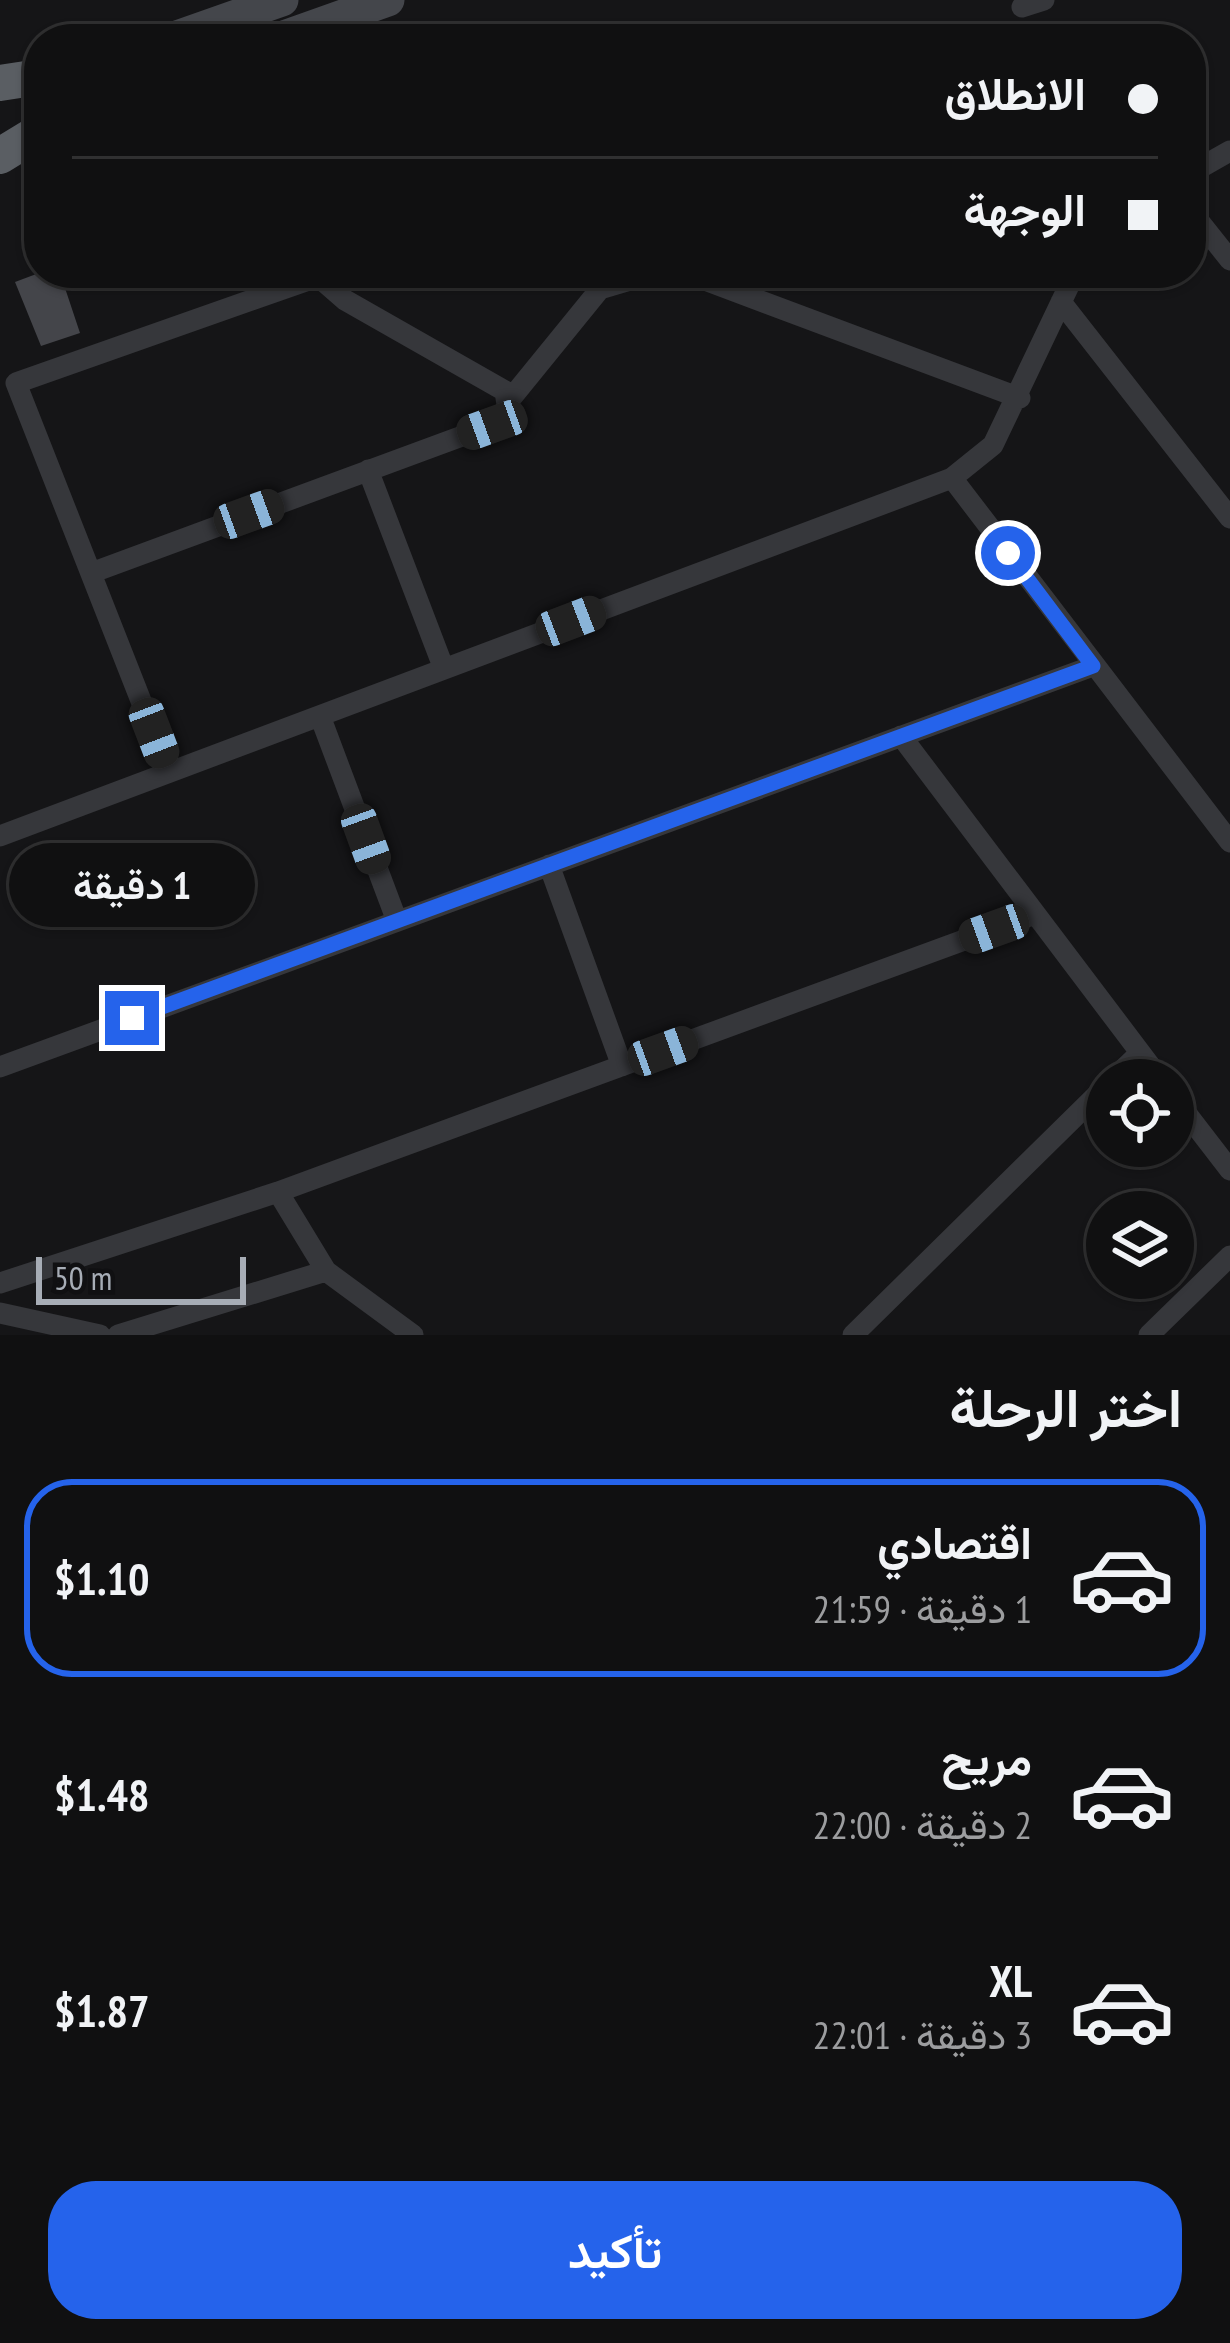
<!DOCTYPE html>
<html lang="ar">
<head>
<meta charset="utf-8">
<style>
	body { margin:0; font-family:"PT Sans Narrow",Vazirmatn,sans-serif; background:#1e1e1f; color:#f1f3f6; direction:rtl; height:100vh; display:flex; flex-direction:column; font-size:45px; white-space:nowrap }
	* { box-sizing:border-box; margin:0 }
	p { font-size:39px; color:#9c9d9f }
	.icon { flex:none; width:66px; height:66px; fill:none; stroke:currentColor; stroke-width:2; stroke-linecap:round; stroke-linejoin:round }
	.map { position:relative; height:1335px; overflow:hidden; direction:ltr }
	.drawer { display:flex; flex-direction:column; background:#101011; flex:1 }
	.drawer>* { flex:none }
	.hud { position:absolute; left:24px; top:24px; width:1182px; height:264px; border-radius:48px; box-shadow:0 3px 9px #0004,0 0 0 3px #303031; direction:rtl; display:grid; align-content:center; height:264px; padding:0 48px; background:#101011 }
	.tools { position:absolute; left:1086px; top:1059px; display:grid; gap:24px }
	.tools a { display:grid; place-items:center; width:108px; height:108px; border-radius:50%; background:#101011; box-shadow:0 3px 9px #0004,0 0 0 3px #303031; font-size:60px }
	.scale { position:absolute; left:36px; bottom:30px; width:210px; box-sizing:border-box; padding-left:12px; border:6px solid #a7adb6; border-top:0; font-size:33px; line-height:42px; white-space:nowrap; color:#a7adb6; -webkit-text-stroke:9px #101012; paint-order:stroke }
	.end { position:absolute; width:54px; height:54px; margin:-27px; border:15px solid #2563eb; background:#fff; box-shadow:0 0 0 6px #fff }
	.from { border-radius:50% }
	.bubble { position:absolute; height:84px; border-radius:42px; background:#101011; box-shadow:0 3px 9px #0004,0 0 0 3px #303031; font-size:39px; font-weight:600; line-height:84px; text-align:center; direction:rtl }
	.car { position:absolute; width:36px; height:72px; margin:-36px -18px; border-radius:15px; box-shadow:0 0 9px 3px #0007; background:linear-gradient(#222 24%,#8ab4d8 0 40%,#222 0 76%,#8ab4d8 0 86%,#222 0) }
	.hud b { display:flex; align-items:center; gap:42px; height:114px; font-size:45px }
	.hud b+b { border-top:3px solid #303031 }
	.hud i { width:30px; height:30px; background:#f1f3f6 }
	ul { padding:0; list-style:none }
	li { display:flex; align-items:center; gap:36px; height:198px; margin:0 24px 18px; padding:0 24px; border:6px solid transparent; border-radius:48px }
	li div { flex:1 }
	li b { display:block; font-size:45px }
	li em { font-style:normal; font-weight:600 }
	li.current { border-color:#2563eb }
	li>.icon { width:108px; height:108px; stroke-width:1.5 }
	h2 { padding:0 48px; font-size:54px; line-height:144px }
	.button { display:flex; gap:24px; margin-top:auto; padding:24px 48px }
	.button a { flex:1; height:138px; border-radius:48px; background:#2563eb; color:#fff; font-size:48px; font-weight:600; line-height:138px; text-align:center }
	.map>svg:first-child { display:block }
	.building { fill:#44454a }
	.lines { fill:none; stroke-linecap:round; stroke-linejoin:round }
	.minor { stroke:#36373b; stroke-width:21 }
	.secondary { stroke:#44464b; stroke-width:33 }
	.trunk { stroke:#5a5e63; stroke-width:36 }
	.route { stroke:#2563eb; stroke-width:15 }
</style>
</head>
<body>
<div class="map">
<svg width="1230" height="1335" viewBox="0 0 1230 1335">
	<rect width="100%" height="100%" fill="#151517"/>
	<path class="building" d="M 39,273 L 60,273 L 80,333 L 41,346 L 15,282 Z"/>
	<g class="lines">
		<path class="minor" d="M 1022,7 L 1044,0
			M 1191,173 L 1230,151
			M 1191,211 L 1230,260
			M 1061,302 L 1230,518
			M 509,401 L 600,289 L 644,276 L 694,276 L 1020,398
			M 368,470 L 444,669
			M 952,478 L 1230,842
			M 91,573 L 492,425 L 508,412 L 505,391 L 345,300 L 314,273
			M 320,716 L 397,921
			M 901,736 L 1161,1080
			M 169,772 L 16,383 L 317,277
			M 0,836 L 952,478 L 993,445 L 1075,273
			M 549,865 L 622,1066
			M 0,1067 L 1093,666
			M 1112,1080 L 1140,1053
			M 1173,1096 L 1230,1170
			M 278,1192 L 326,1271 L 413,1335
			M 0,1283 L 278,1192 L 1035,914
			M 0,1313 L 100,1335
			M 118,1335 L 326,1271
			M 853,1335 L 1107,1085
			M 1149,1335 L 1230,1256"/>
		<path class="secondary" d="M 171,39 L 282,0
			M 278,39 L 388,0"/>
		<path class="trunk" d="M 0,83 L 39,77
			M 0,156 L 39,132"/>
	</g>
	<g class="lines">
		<path class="route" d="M 132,1018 L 1093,666 L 1008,553"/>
	</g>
</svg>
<div class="tools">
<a><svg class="icon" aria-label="locate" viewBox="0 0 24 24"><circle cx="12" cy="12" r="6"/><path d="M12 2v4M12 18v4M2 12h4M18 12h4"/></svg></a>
<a><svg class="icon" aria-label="layers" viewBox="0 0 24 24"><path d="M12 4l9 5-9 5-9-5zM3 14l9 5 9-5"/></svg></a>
</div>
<div class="scale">50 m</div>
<i class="end from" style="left:1008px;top:553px"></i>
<i class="end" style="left:132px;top:1018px"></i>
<div class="bubble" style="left:9px;top:843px;width:246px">1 دقيقة</div>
<i class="car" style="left:492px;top:425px;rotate:250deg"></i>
<i class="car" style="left:249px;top:514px;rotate:70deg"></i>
<i class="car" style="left:571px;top:621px;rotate:69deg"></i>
<i class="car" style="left:154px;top:733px;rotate:159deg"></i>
<i class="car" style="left:366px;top:839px;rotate:160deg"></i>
<i class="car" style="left:994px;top:929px;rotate:250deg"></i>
<i class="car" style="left:663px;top:1051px;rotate:70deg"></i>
<div class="hud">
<b><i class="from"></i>الانطلاق</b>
<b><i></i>الوجهة</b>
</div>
</div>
<section class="drawer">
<h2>اختر الرحلة</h2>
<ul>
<li class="current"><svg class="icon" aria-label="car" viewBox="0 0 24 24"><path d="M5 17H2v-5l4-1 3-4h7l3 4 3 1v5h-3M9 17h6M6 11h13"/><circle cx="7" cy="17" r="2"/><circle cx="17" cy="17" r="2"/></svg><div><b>اقتصادي</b><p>1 دقيقة · 21:59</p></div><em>$1.10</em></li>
<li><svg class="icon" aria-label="car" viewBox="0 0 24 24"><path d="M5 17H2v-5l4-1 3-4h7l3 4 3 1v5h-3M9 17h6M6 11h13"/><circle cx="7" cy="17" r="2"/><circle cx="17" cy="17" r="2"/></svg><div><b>مريح</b><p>2 دقيقة · 22:00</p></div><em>$1.48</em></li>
<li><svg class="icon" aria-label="car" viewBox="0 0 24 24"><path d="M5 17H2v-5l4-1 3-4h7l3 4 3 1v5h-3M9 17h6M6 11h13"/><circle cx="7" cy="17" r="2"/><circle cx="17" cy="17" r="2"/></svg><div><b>XL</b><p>3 دقيقة · 22:01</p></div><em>$1.87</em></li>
</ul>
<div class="button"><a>تأكيد</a></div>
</section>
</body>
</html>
